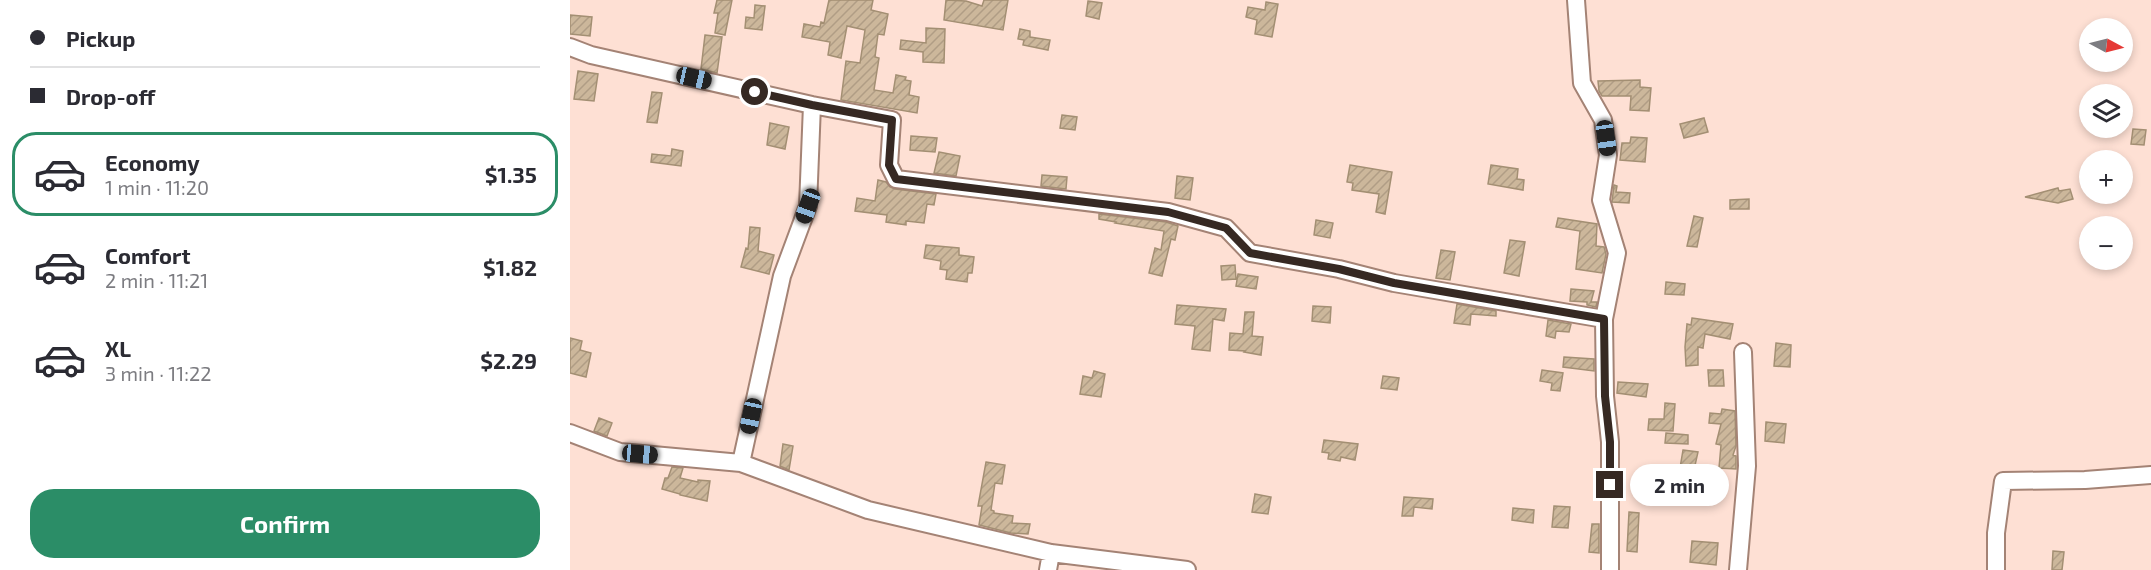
<!DOCTYPE html>
<html lang="en">
<head>
<meta charset="utf-8">
<style>
	body { margin:0; font-family:"Exo 2",sans-serif; background:#f2f2f3; color:#2b2b33; height:100vh; display:flex; flex-direction:column; font-size:22px; white-space:nowrap }
	* { box-sizing:border-box; margin:0 }
	p { font-size:20px; color:#7c7c81 }
	.icon { flex:none; width:33px; height:33px; fill:none; stroke:currentColor; stroke-width:2; stroke-linecap:round; stroke-linejoin:round }
	.map { position:relative; flex:1; overflow:hidden }
	.details { display:flex; flex-direction:column; background:#fff; width:570px }
	.details>* { flex:none }
	.top-card { display:grid; align-content:center; height:132px; padding:0 30px; background:#fff }
	.needle { width:39px; rotate:97deg }
	.controls { position:absolute; left:1509px; top:18px; display:grid; gap:12px }
	.controls a { display:grid; place-items:center; width:54px; height:54px; border-radius:50%; background:#fff; box-shadow:0 3px 9px #0003; font-size:30px }
	.end { position:absolute; width:27px; height:27px; margin:-14px; border:8px solid #362923; background:#fff; box-shadow:0 0 0 3px #fff }
	.from { border-radius:50% }
	.bubble { position:absolute; height:42px; border-radius:21px; background:#fff; box-shadow:0 3px 9px #0003; font-size:20px; font-weight:700; line-height:42px; text-align:center }
	.car { position:absolute; width:18px; height:36px; margin:-18px -9px; border-radius:8px; box-shadow:0 0 4px 2px #0007; background:linear-gradient(#222 24%,#8ab4d8 0 40%,#222 0 76%,#8ab4d8 0 86%,#222 0) }
	.top-card b { display:flex; align-items:center; gap:21px; height:57px; font-size:22px }
	.top-card b+b { border-top:2px solid #e1e1e2 }
	.top-card i { width:15px; height:15px; background:#2b2b33 }
	ul { padding:0; list-style:none }
	li { display:flex; align-items:center; gap:18px; height:84px; margin:0 12px 9px; padding:0 18px; border:3px solid transparent; border-radius:24px }
	li div { flex:1 }
	li b { display:block; font-size:22px }
	li em { font-style:normal; font-weight:700 }
	li.current { border-color:#2b8d67 }
	li>.icon { width:54px; height:54px; stroke-width:1.5 }
	.cta { display:flex; gap:12px; margin-top:auto; padding:12px 30px }
	.cta a { flex:1; height:69px; border-radius:24px; background:#2b8d67; color:#fff; font-size:24px; font-weight:700; line-height:69px; text-align:center }
	main { display:flex; flex:1; min-height:0 }
	.map>svg:first-child { display:block }
	.building { fill:url(#building-hatch); stroke:#a38f73; stroke-width:1.5 }
	.lines { fill:none; stroke-linecap:round; stroke-linejoin:round }
	.minor-casing { stroke:#a48375; stroke-width:20 }
	.minor { stroke:#fff; stroke-width:16 }
	.route { stroke:#362923; stroke-width:8 }
</style>
</head>
<body>
<main>
<section class="details">
<div class="top-card">
<b><i class="from"></i>Pickup</b>
<b><i></i>Drop-off</b>
</div>
<ul>
<li class="current"><svg class="icon" aria-label="car" viewBox="0 0 24 24"><path d="M5 17H2v-5l4-1 3-4h7l3 4 3 1v5h-3M9 17h6M6 11h13"/><circle cx="7" cy="17" r="2"/><circle cx="17" cy="17" r="2"/></svg><div><b>Economy</b><p>1 min · 11:20</p></div><em>$1.35</em></li>
<li><svg class="icon" aria-label="car" viewBox="0 0 24 24"><path d="M5 17H2v-5l4-1 3-4h7l3 4 3 1v5h-3M9 17h6M6 11h13"/><circle cx="7" cy="17" r="2"/><circle cx="17" cy="17" r="2"/></svg><div><b>Comfort</b><p>2 min · 11:21</p></div><em>$1.82</em></li>
<li><svg class="icon" aria-label="car" viewBox="0 0 24 24"><path d="M5 17H2v-5l4-1 3-4h7l3 4 3 1v5h-3M9 17h6M6 11h13"/><circle cx="7" cy="17" r="2"/><circle cx="17" cy="17" r="2"/></svg><div><b>XL</b><p>3 min · 11:22</p></div><em>$2.29</em></li>
</ul>
<div class="cta"><a>Confirm</a></div>
</section>
<div class="map">
<svg width="1581" height="570" viewBox="0 0 1581 570">
	<defs>
		<pattern id="building-hatch" width="6" height="6" patternUnits="userSpaceOnUse" patternTransform="scale(1.5)"><rect width="6" height="6" fill="#ccb79b"/><path d="M-1 1l2-2M0 6l6-6M5 7l2-2" fill="none" stroke="#b09d85"/></pattern>
	</defs>
	<rect width="100%" height="100%" fill="#fee0d4"/>
	<path class="building" d="M 147,0 L 162,0 L 155,35 L 145,33 L 148,13 L 144,13 Z
		M 259,0 L 303,0 L 301,10 L 318,14 L 314,35 L 308,34 L 305,57 L 309,58 L 304,90 L 323,93 L 326,75 L 336,77 L 335,80 L 341,81 L 339,95 L 349,97 L 347,113 L 271,100 L 276,61 L 290,63 L 295,30 L 277,26 L 271,58 L 258,55 L 260,42 L 232,37 L 234,24 L 250,27 L 251,22 L 254,23 Z
		M 376,0 L 396,1 L 412,6 L 414,0 L 438,0 L 433,30 L 374,20 Z
		M 518,1 L 532,3 L 529,19 L 516,16 Z
		M 696,2 L 708,4 L 702,37 L 685,34 L 687,20 L 676,17 L 678,7 L 695,10 Z
		M 185,5 L 195,6 L 192,30 L 175,28 L 176,17 L 184,18 Z
		M 0,15 L 22,17 L 20,36 L 0,34 Z
		M 356,28 L 375,29 L 374,63 L 353,62 L 353,52 L 330,49 L 331,40 L 356,43 Z
		M 450,29 L 460,31 L 460,37 L 480,40 L 478,50 L 453,45 L 454,40 L 448,39 Z
		M 135,35 L 152,37 L 147,73 L 131,69 Z
		M 8,71 L 28,74 L 24,101 L 4,99 Z
		M 1070,80 L 1070,87 L 1081,88 L 1079,111 L 1060,110 L 1061,96 L 1032,96 L 1029,91 L 1028,81 Z
		M 82,92 L 92,93 L 87,123 L 77,122 Z
		M 492,115 L 507,117 L 505,130 L 490,128 Z
		M 1134,118 L 1138,132 L 1114,138 L 1110,124 Z
		M 200,123 L 219,127 L 215,149 L 197,145 Z
		M 1563,129 L 1576,130 L 1574,145 L 1561,144 Z
		M 341,136 L 367,138 L 365,152 L 340,150 Z
		M 1061,137 L 1077,138 L 1075,162 L 1050,160 L 1052,143 L 1060,143 Z
		M 102,149 L 113,151 L 111,166 L 81,162 L 82,154 L 101,156 Z
		M 369,152 L 390,156 L 386,176 L 364,173 Z
		M 780,165 L 822,172 L 815,214 L 806,212 L 809,194 L 782,190 L 783,183 L 777,182 Z
		M 921,165 L 948,169 L 947,179 L 954,180 L 953,190 L 918,184 Z
		M 472,175 L 497,177 L 496,189 L 471,186 Z
		M 607,176 L 623,178 L 620,200 L 605,198 Z
		M 308,180 L 316,182 L 320,187 L 325,189 L 366,194 L 364,205 L 357,204 L 354,223 L 336,221 L 336,225 L 316,222 L 317,215 L 285,211 L 287,198 L 305,201 Z
		M 1044,185 L 1047,186 L 1046,192 L 1060,193 L 1059,203 L 1042,202 Z
		M 1488,188 L 1489,191 L 1500,189 L 1503,199 L 1488,203 L 1455,197 Z
		M 1179,199 L 1179,209 L 1160,209 L 1160,200 Z
		M 529,214 L 596,222 L 608,226 L 605,240 L 601,239 L 592,276 L 579,273 L 585,248 L 591,250 L 594,231 L 545,223 L 546,222 L 529,219 Z
		M 1124,216 L 1133,218 L 1127,247 L 1117,246 Z
		M 988,218 L 1027,224 L 1026,246 L 1034,247 L 1036,254 L 1032,273 L 1006,269 L 1010,231 L 986,227 Z
		M 746,220 L 763,223 L 760,238 L 744,235 Z
		M 180,227 L 190,228 L 188,251 L 204,255 L 199,274 L 171,267 L 176,248 L 178,249 Z
		M 940,240 L 955,242 L 949,276 L 934,273 Z
		M 356,245 L 389,248 L 389,255 L 404,257 L 402,273 L 398,273 L 397,282 L 376,279 L 377,270 L 370,269 L 371,261 L 354,258 Z
		M 871,250 L 885,252 L 880,280 L 866,278 Z
		M 665,265 L 666,279 L 652,280 L 651,266 Z
		M 668,274 L 688,277 L 686,289 L 666,286 Z
		M 1096,282 L 1115,284 L 1114,295 L 1095,294 Z
		M 1001,289 L 1024,291 L 1021,302 L 1027,302 L 1026,307 L 1017,305 L 1017,302 L 1000,301 Z
		M 887,304 L 926,311 L 926,316 L 901,314 L 900,325 L 884,323 Z
		M 607,305 L 656,309 L 654,321 L 643,319 L 640,351 L 622,349 L 625,326 L 605,324 Z
		M 743,306 L 761,307 L 760,323 L 742,321 Z
		M 675,312 L 684,312 L 682,336 L 693,337 L 691,355 L 674,352 L 675,351 L 659,350 L 660,333 L 673,334 Z
		M 1122,318 L 1163,324 L 1160,339 L 1135,334 L 1133,348 L 1128,347 L 1128,365 L 1116,366 L 1115,347 L 1117,324 L 1121,325 Z
		M 978,320 L 1001,324 L 999,332 L 986,331 L 985,338 L 976,336 Z
		M 0,338 L 12,341 L 10,350 L 21,353 L 16,377 L 0,373 Z
		M 1206,343 L 1221,345 L 1220,367 L 1204,366 Z
		M 994,357 L 1024,359 L 1024,371 L 993,367 Z
		M 972,370 L 993,373 L 990,391 L 981,390 L 982,383 L 970,381 Z
		M 1138,370 L 1153,370 L 1154,386 L 1139,386 Z
		M 524,371 L 535,374 L 531,397 L 510,394 L 513,376 L 522,378 Z
		M 813,376 L 829,378 L 827,390 L 811,388 Z
		M 1048,382 L 1078,384 L 1076,397 L 1047,393 Z
		M 1095,403 L 1105,404 L 1103,431 L 1078,430 L 1079,419 L 1094,419 Z
		M 1152,409 L 1165,411 L 1166,446 L 1163,455 L 1166,456 L 1166,469 L 1149,468 L 1151,445 L 1146,444 L 1151,424 L 1139,423 L 1140,413 L 1151,414 Z
		M 29,418 L 42,423 L 37,436 L 24,431 Z
		M 1196,422 L 1216,424 L 1214,443 L 1195,441 Z
		M 1096,433 L 1118,435 L 1118,444 L 1095,443 Z
		M 754,440 L 788,444 L 785,460 L 771,457 L 770,461 L 758,459 L 759,453 L 752,452 Z
		M 213,444 L 223,446 L 219,470 L 210,466 Z
		M 1113,450 L 1128,452 L 1124,470 L 1110,468 Z
		M 416,462 L 435,465 L 432,484 L 425,483 L 421,510 L 424,511 L 424,513 L 443,516 L 442,523 L 460,524 L 458,534 L 441,533 L 409,525 L 412,506 L 408,506 Z
		M 102,467 L 113,468 L 110,478 L 128,482 L 128,480 L 140,481 L 137,501 L 110,495 L 110,494 L 92,489 L 95,478 L 98,478 Z
		M 685,494 L 701,497 L 698,514 L 682,512 Z
		M 834,497 L 863,499 L 862,509 L 844,507 L 843,516 L 832,516 Z
		M 984,506 L 1000,507 L 998,528 L 982,527 Z
		M 943,508 L 964,510 L 963,523 L 942,520 Z
		M 1059,512 L 1069,513 L 1067,552 L 1057,551 Z
		M 1022,524 L 1029,524 L 1029,553 L 1019,552 Z
		M 1122,541 L 1148,543 L 1146,565 L 1120,562 Z
		M 1483,551 L 1494,552 L 1492,570 L 1482,570 Z"/>
	<g class="lines">
		<defs>
			<path id="minor" d="M 1006,0 L 1012,83 L 1033,120 L 1038,155 L 1031,200 L 1047,253 L 1034,319
				M 0,47 L 21,55 L 242,105 L 322,120 L 319,165 L 326,179 L 598,212 L 656,228 L 680,253 L 769,269 L 824,283 L 1034,319 L 1035,396 L 1040,442 L 1040,570
				M 0,433 L 50,452 L 171,463 L 212,276 L 238,206 L 242,105
				M 171,463 L 298,510 L 481,553 L 617,570
				M 478,570 L 481,553
				M 1168,570 L 1177,466 L 1173,352
				M 1426,570 L 1426,533 L 1433,481 L 1515,480 L 1581,475"/>
		</defs>
		<use href="#minor" class="minor-casing"/>
		<use href="#minor" class="minor"/>
	</g>
	<g class="lines">
		<path class="route" d="M 185,92 L 242,105 L 322,120 L 319,165 L 326,179 L 598,212 L 656,228 L 680,253 L 769,269 L 824,283 L 1034,319 L 1035,396 L 1040,442 L 1040,485"/>
	</g>
</svg>
<div class="controls">
<a><svg class="needle" viewBox="-14 -14 28 28"><path d="M0-13l5 13h-10z" fill="#e53935"/><path d="M0 13l5-13h-10z" fill="#7c7c81"/></svg></a>
<a><svg class="icon" aria-label="layers" viewBox="0 0 24 24"><path d="M12 4l9 5-9 5-9-5zM3 14l9 5 9-5"/></svg></a>
<a>+</a>
<a>−</a>
</div>
<i class="end from" style="left:185px;top:92px"></i>
<i class="end" style="left:1040px;top:485px"></i>
<div class="bubble" style="left:1060px;top:464px;width:99px">2 min</div>
<i class="car" style="left:124px;top:78px;rotate:103deg"></i>
<i class="car" style="left:1036px;top:138px;rotate:172deg"></i>
<i class="car" style="left:238px;top:206px;rotate:200deg"></i>
<i class="car" style="left:181px;top:416px;rotate:192deg"></i>
<i class="car" style="left:70px;top:454px;rotate:95deg"></i>
</div>
</main>
</body>
</html>
